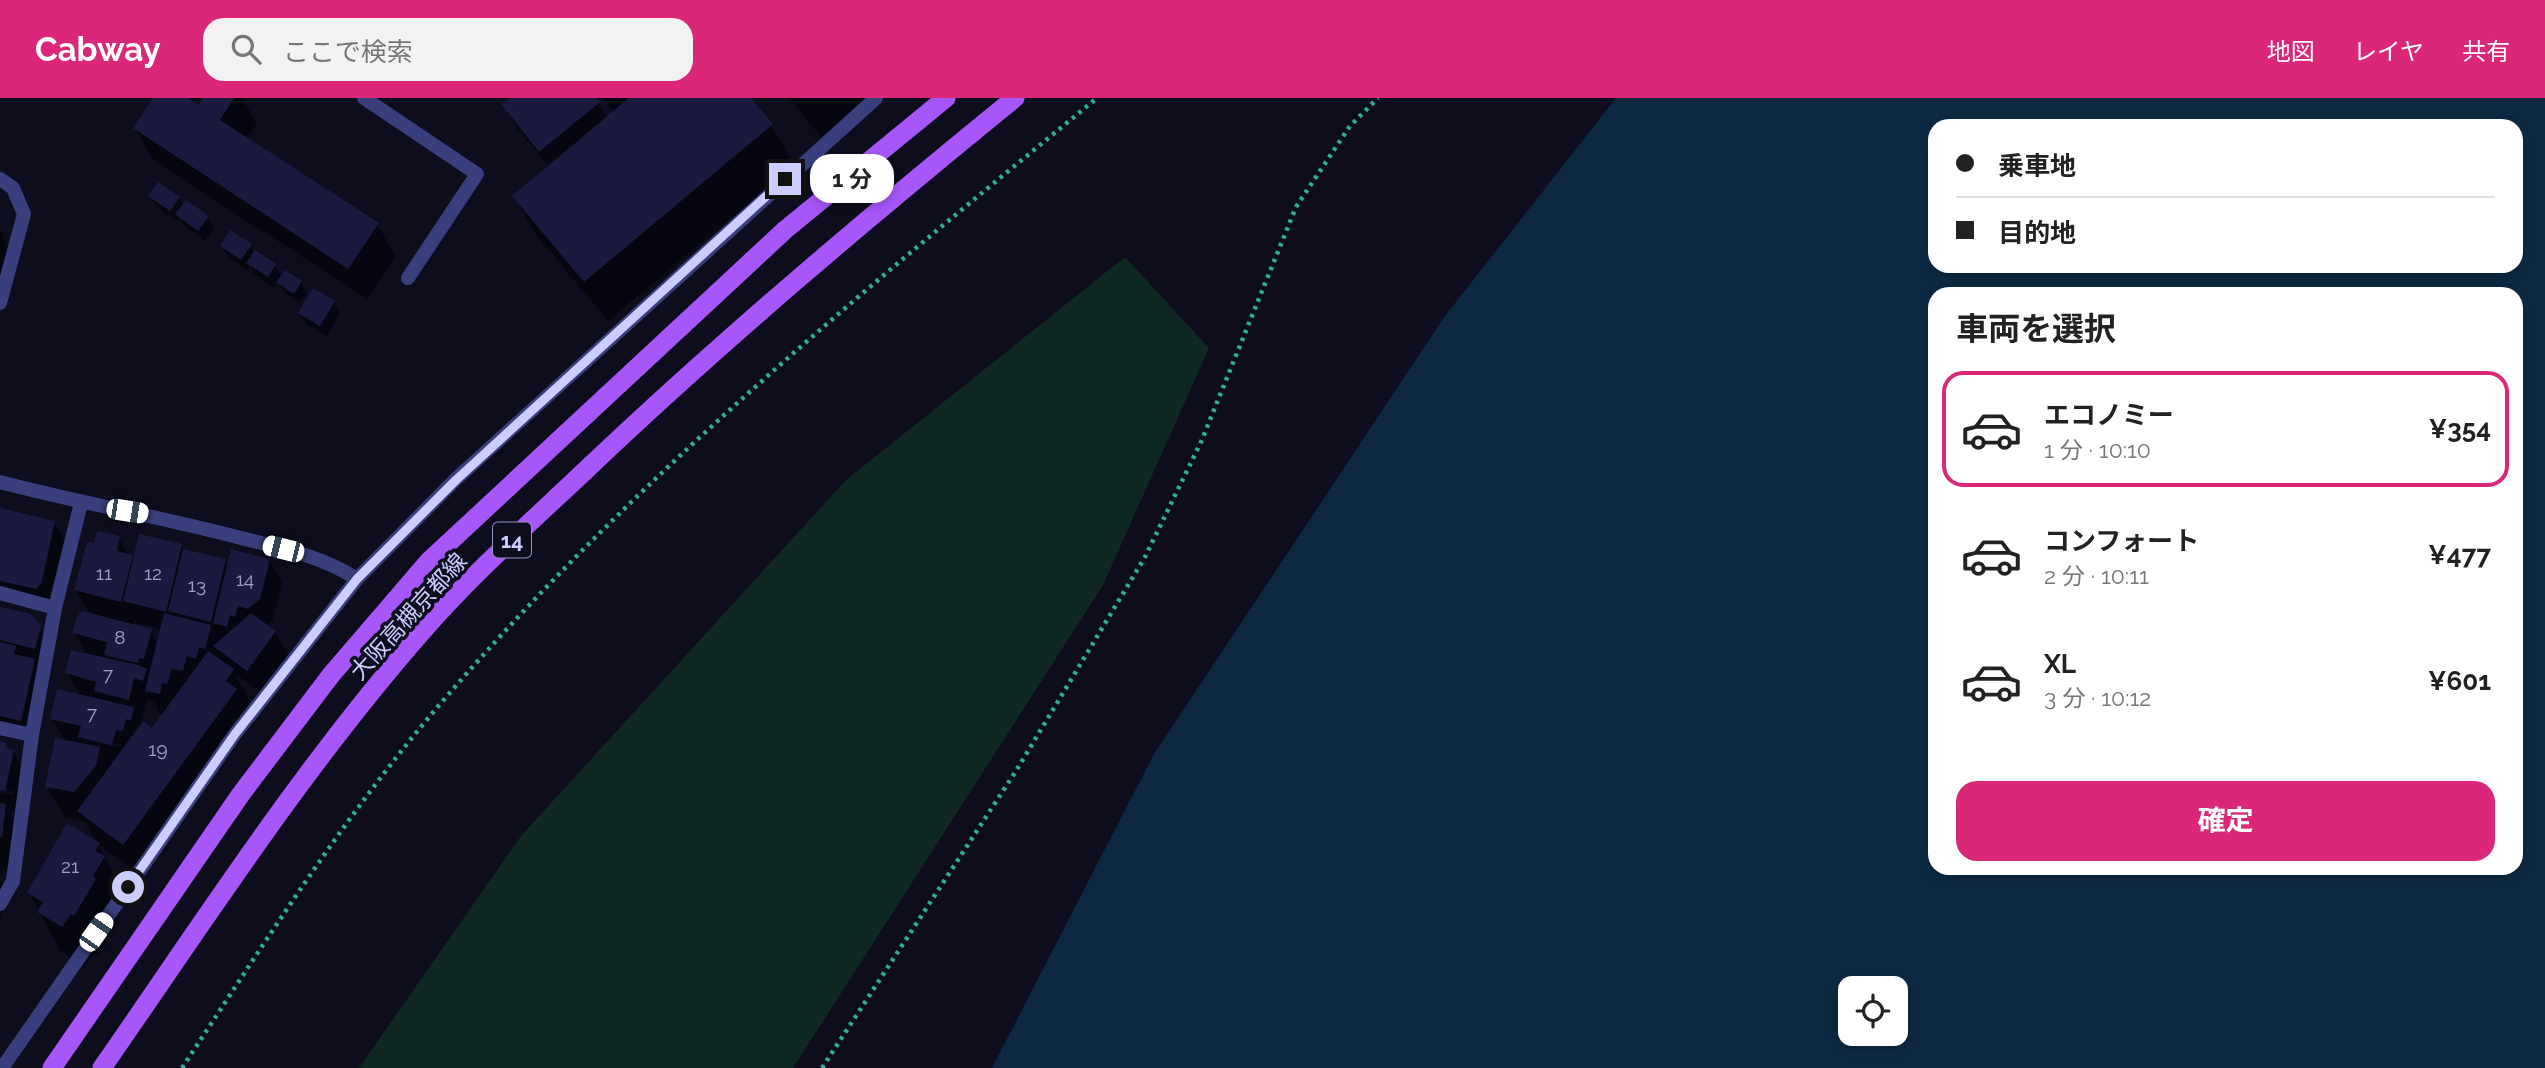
<!DOCTYPE html>
<html lang="ja">
<head>
<meta charset="utf-8">
<style>
	body { margin:0; font-family:Raleway,"Noto Sans JP",sans-serif; background:#f2f2f2; color:#222; height:100vh; display:flex; flex-direction:column; font-size:26px; white-space:nowrap }
	* { box-sizing:border-box; margin:0 }
	p { font-size:23px; color:#767676 }
	.icon { flex:none; width:38px; height:38px; fill:none; stroke:currentColor; stroke-width:2; stroke-linecap:round; stroke-linejoin:round }
	.map { position:relative; flex:1; overflow:hidden }
	.side { position:absolute; left:1928px; top:189px; width:595px; height:588px; display:flex; flex-direction:column; background:#fff; border-radius:21px; box-shadow:0 4px 10px #0003 }
	.side>* { flex:none }
	.banner { position:absolute; left:1928px; top:21px; width:595px; height:154px; border-radius:21px; box-shadow:0 4px 10px #0003; display:grid; align-content:center; height:154px; padding:0 28px; background:#fff }
	.tools { position:absolute; left:1838px; top:878px; display:grid; gap:14px }
	.tools a { display:grid; place-items:center; width:70px; height:70px; border-radius:14px; background:#fff; box-shadow:0 4px 10px #0003; font-size:35px }
	.end { position:absolute; width:32px; height:32px; margin:-16px; border:9px solid #cbcdfe; background:#111; box-shadow:0 0 0 4px #111 }
	.from { border-radius:50% }
	.bubble { position:absolute; height:49px; border-radius:21px; background:#fff; box-shadow:0 4px 10px #0003; font-size:23px; font-weight:700; line-height:49px; text-align:center }
	.car { position:absolute; width:21px; height:42px; margin:-21px -10px; border-radius:9px; box-shadow:0 0 5px 2px #0007; background:linear-gradient(#fff 24%,#345 0 40%,#fff 0 76%,#345 0 86%,#fff 0) }
	.banner b { display:flex; align-items:center; gap:24px; height:66px; font-size:26px }
	.banner b+b { border-top:2px solid #e0e0e0 }
	.banner i { width:18px; height:18px; background:#222 }
	ul { padding:0; list-style:none }
	li { display:flex; align-items:center; gap:21px; height:116px; margin:0 14px 10px; padding:0 14px; border:4px solid transparent; border-radius:21px }
	li div { flex:1 }
	li b { display:block; font-size:26px }
	li em { font-style:normal; font-weight:700 }
	li.current { border-color:#db2777 }
	li>.icon { width:63px; height:63px; stroke-width:1.5 }
	h2 { padding:0 28px; font-size:32px; line-height:84px }
	.primary-button { display:flex; gap:14px; margin-top:auto; padding:14px 28px }
	.primary-button a { flex:1; height:80px; border-radius:21px; background:#db2777; color:#fff; font-size:28px; font-weight:700; line-height:80px; text-align:center }
	header { display:flex; align-items:center; gap:42px; box-sizing:border-box; height:98px; padding:0 35px; background:#db2777; color:#fff }
	header strong { font-size:33px }
	nav { display:flex; gap:38px; margin-inline-start:auto; font-size:24px }
	.search { width:490px; height:63px; background:#f2f2f2; display:flex; align-items:center; gap:18px; box-sizing:border-box; padding:0 24px; border-radius:21px; color:#767676; font-size:26px }
	.map>svg:first-child { display:block }
	.green { fill:#102824 }
	.water { fill:#0d2942; fill-rule:evenodd }
	.shadow { fill:#0007; fill-rule:evenodd }
	.building { fill:#1c193f }
	.lines { fill:none; stroke-linecap:round; stroke-linejoin:round }
	.path { stroke:#30ad94; stroke-width:4.5; stroke-dasharray:3.5 5; stroke-linecap:butt }
	.service { stroke:#393f7c; stroke-width:14 }
	.minor { stroke:#393f7c; stroke-width:14 }
	.tertiary { stroke:#393f7c; stroke-width:14 }
	.primary { stroke:#a756fa; stroke-width:19 }
	.route { stroke:#cbcdfe; stroke-width:9 }
	.labels { text-anchor:middle; dominant-baseline:central; stroke-width:7; stroke-linejoin:round; paint-order:stroke }
	.number-label { font-size:19px; fill:#9fa0ce }
	.shield { fill:#0d0d1e; stroke:#9293bb; stroke-width:2 }
	.shield-label { font-size:21px; font-weight:bold; fill:#cbcdfe }
	.street-label { font-size:23px; fill:#cbcdfe; stroke:#0d0d1e }
</style>
</head>
<body>
<header>
<strong>Cabway</strong>
<div class="search"><svg class="icon" aria-label="search" viewBox="0 0 24 24"><circle cx="10" cy="10" r="6"/><path d="M15 15l6 6"/></svg>ここで検索</div>
<nav><a>地図</a><a>レイヤ</a><a>共有</a></nav>
</header>
<div class="map">
<svg width="2545" height="970" viewBox="0 0 2545 970">
	<rect width="100%" height="100%" fill="#0d0d1e"/>
	<path class="green" d="M 1125,159 L 1209,250 L 1103,487 L 793,970 L 359,970 L 521,738 L 846,382 Z"/>
	<path class="water" d="M 1616,0 L 2545,0 L 2545,970 L 992,970 L 1154,656 L 1445,218 ZM 1936,28 L 2516,28 L 2516,168 L 1936,168 ZM 1936,196 L 2516,196 L 2516,770 L 1936,770 ZM 1850,891 L 1895,891 L 1895,936 L 1850,936 Z"/>
	<path class="shadow" d="M 155,0 L 185,0 L 199,9 L 205,0 L 242,0 L 257,25 L 246,41 L 377,126 L 396,158 L 367,201 L 153,62 L 135,30 Z
		M 511,0 L 595,0 L 608,20 L 615,14 L 603,0 L 748,0 L 771,27 L 794,67 L 608,223 L 537,138 L 514,99 L 549,69 L 516,29 L 503,7 Z
		M 789,0 L 880,0 L 826,45 Z
		M 150,98 L 179,100 L 183,108 L 207,119 L 214,130 L 205,143 L 183,127 L 179,119 L 177,123 L 157,109 Z
		M 0,130 L 13,168 L 0,189 Z
		M 250,147 L 255,155 L 275,167 L 282,179 L 301,184 L 307,195 L 300,205 L 285,195 L 278,183 L 274,189 L 254,176 L 250,168 L 248,172 L 228,159 L 222,148 Z
		M 334,204 L 340,215 L 327,238 L 306,226 L 300,215 Z
		M 0,411 L 54,425 L 67,447 L 49,513 L 0,491 Z
		M 119,440 L 130,459 L 135,460 L 181,448 L 185,454 L 225,463 L 229,469 L 269,463 L 282,485 L 272,524 L 266,528 L 275,534 L 288,556 L 260,594 L 234,575 L 251,604 L 246,611 L 254,624 L 142,777 L 98,746 L 126,799 L 115,817 L 118,822 L 97,857 L 94,855 L 85,868 L 61,854 L 29,795 L 98,746 L 85,724 L 65,720 L 47,688 L 66,644 L 52,620 L 81,598 L 67,575 L 87,557 L 74,535 L 91,517 L 76,492 L 95,448 ZM 135,520 L 137,525 L 162,531 L 158,546 L 151,533 L 133,528 ZM 147,601 L 153,603 L 160,615 L 165,616 L 152,633 L 141,624 ZM 86,639 L 121,647 L 121,650 L 86,642 Z
		M 0,510 L 39,529 L 53,552 L 33,644 L 0,636 Z
		M 0,645 L 13,654 L 26,676 L 17,715 L 8,712 L 23,739 L 7,774 L 2,773 L 0,782 L 8,796 L 0,823 L 0,694 L 13,697 L 14,694 L 0,690 Z"/>
	<path class="building" d="M 153,0 L 188,0 L 199,7 L 203,0 L 234,0 L 220,22 L 379,125 L 348,171 L 133,30 Z
		M 509,0 L 597,0 L 600,4 L 539,54 L 501,6 Z
		M 629,0 L 751,0 L 773,26 L 584,184 L 512,98 Z
		M 158,84 L 180,99 L 170,113 L 148,98 Z
		M 186,102 L 209,118 L 198,133 L 175,116 Z
		M 230,132 L 252,146 L 241,162 L 220,148 Z
		M 255,152 L 276,166 L 268,179 L 246,165 Z
		M 285,172 L 302,183 L 294,196 L 276,184 Z
		M 313,190 L 335,203 L 320,228 L 298,215 Z
		M 0,410 L 55,423 L 42,483 L 37,491 L 0,483 Z
		M 97,433 L 120,438 L 117,453 L 133,457 L 121,504 L 74,492 L 87,444 L 94,445 Z
		M 139,436 L 182,446 L 166,514 L 123,503 Z
		M 183,451 L 226,461 L 211,524 L 168,513 Z
		M 231,451 L 270,461 L 260,501 L 248,511 L 238,508 L 235,519 L 230,517 L 227,529 L 213,525 Z
		M 0,509 L 31,516 L 41,528 L 35,551 L 0,542 Z
		M 82,513 L 152,531 L 144,561 L 139,560 L 138,565 L 104,557 L 107,544 L 72,535 L 77,519 Z
		M 164,515 L 211,527 L 205,551 L 199,549 L 196,561 L 187,558 L 183,573 L 172,571 L 167,586 L 162,585 L 160,596 L 145,593 Z
		M 251,515 L 276,533 L 247,573 L 213,548 Z
		M 0,544 L 16,548 L 14,556 L 35,561 L 21,623 L 0,618 Z
		M 71,552 L 138,567 L 147,571 L 143,583 L 134,580 L 129,602 L 94,593 L 96,584 L 65,575 Z
		M 208,553 L 234,571 L 226,583 L 237,591 L 123,747 L 77,713 L 143,623 L 152,630 Z
		M 57,591 L 134,609 L 131,623 L 126,621 L 123,633 L 116,632 L 112,647 L 78,639 L 81,628 L 50,621 Z
		M 55,640 L 100,649 L 96,668 L 74,694 L 45,689 Z
		M 0,643 L 7,645 L 6,650 L 14,652 L 5,693 L 0,692 Z
		M 0,705 L 6,706 L 2,739 L 0,739 Z
		M 67,725 L 100,745 L 95,753 L 105,758 L 93,778 L 96,781 L 74,818 L 71,816 L 62,829 L 37,814 L 43,804 L 27,795 Z"/>
	<g class="lines">
		<path class="path" d="M 182,970 C 262,849 340,724 435,612 C 630,383 865,191 1097,0
			M 822,970 L 1016,673 L 1145,459 L 1201,344 L 1296,109 L 1350,28 L 1378,0"/>
		<path class="service" d="M 364,0 L 477,76 L 408,180"/>
		<path class="minor" d="M 0,81 L 13,90 L 24,116 L 0,205
			M 0,384 C 80,405 161,419 241,440 C 281,450 322,458 357,481
			M 0,495 L 55,510
			M 0,630 L 32,637
			M 0,806 L 13,783 L 32,637 L 55,510 L 81,405"/>
		<path class="tertiary" d="M 2,970 L 235,636 L 357,481 L 456,381 L 876,0"/>
		<path class="primary" d="M 52,970 L 241,696 L 331,577 L 429,463 L 785,132 L 946,0
			M 102,970 C 204,823 302,671 420,536 C 472,476 531,424 588,370 C 725,240 869,119 1015,0"/>
	</g>
	<g class="lines">
		<path class="route" d="M 128,789 L 235,636 L 357,481 L 456,382 L 785,81"/>
	</g>
	<g class="labels">
		<g class="number-label">
			<text x="104" y="475">11</text>
			<text x="153" y="475">12</text>
			<text x="245" y="481">14</text>
			<text x="197" y="487">13</text>
			<text x="120" y="539">8</text>
			<text x="108" y="576">7</text>
			<text x="92" y="615">7</text>
			<text x="158" y="651">19</text>
			<text x="70" y="768">21</text>
		</g>
		<rect class="shield" x="493" y="424.5" width="38" height="35" rx="5"/>
		<g class="shield-label">
			<text x="512" y="442">14</text>
		</g>
		<g class="street-label">
			<text transform="translate(408 518) rotate(-48)">大阪高槻京都線</text>
		</g>
	</g>
</svg>
<div class="tools">
<a><svg class="icon" aria-label="locate" viewBox="0 0 24 24"><circle cx="12" cy="12" r="6"/><path d="M12 2v4M12 18v4M2 12h4M18 12h4"/></svg></a>
</div>
<i class="end from" style="left:128px;top:789px"></i>
<i class="end" style="left:785px;top:81px"></i>
<div class="bubble" style="left:810px;top:56px;width:84px">1 分</div>
<i class="car" style="left:127px;top:413px;rotate:99deg"></i>
<i class="car" style="left:283px;top:451px;rotate:284deg"></i>
<i class="car" style="left:96px;top:834px;rotate:35deg"></i>
<div class="banner">
<b><i class="from"></i>乗車地</b>
<b><i></i>目的地</b>
</div>
<section class="side">
<h2>車両を選択</h2>
<ul>
<li class="current"><svg class="icon" aria-label="car" viewBox="0 0 24 24"><path d="M5 17H2v-5l4-1 3-4h7l3 4 3 1v5h-3M9 17h6M6 11h13"/><circle cx="7" cy="17" r="2"/><circle cx="17" cy="17" r="2"/></svg><div><b>エコノミー</b><p>1 分 · 10:10</p></div><em>¥354</em></li>
<li><svg class="icon" aria-label="car" viewBox="0 0 24 24"><path d="M5 17H2v-5l4-1 3-4h7l3 4 3 1v5h-3M9 17h6M6 11h13"/><circle cx="7" cy="17" r="2"/><circle cx="17" cy="17" r="2"/></svg><div><b>コンフォート</b><p>2 分 · 10:11</p></div><em>¥477</em></li>
<li><svg class="icon" aria-label="car" viewBox="0 0 24 24"><path d="M5 17H2v-5l4-1 3-4h7l3 4 3 1v5h-3M9 17h6M6 11h13"/><circle cx="7" cy="17" r="2"/><circle cx="17" cy="17" r="2"/></svg><div><b>XL</b><p>3 分 · 10:12</p></div><em>¥601</em></li>
</ul>
<div class="primary-button"><a>確定</a></div>
</section>
</div>
</body>
</html>
